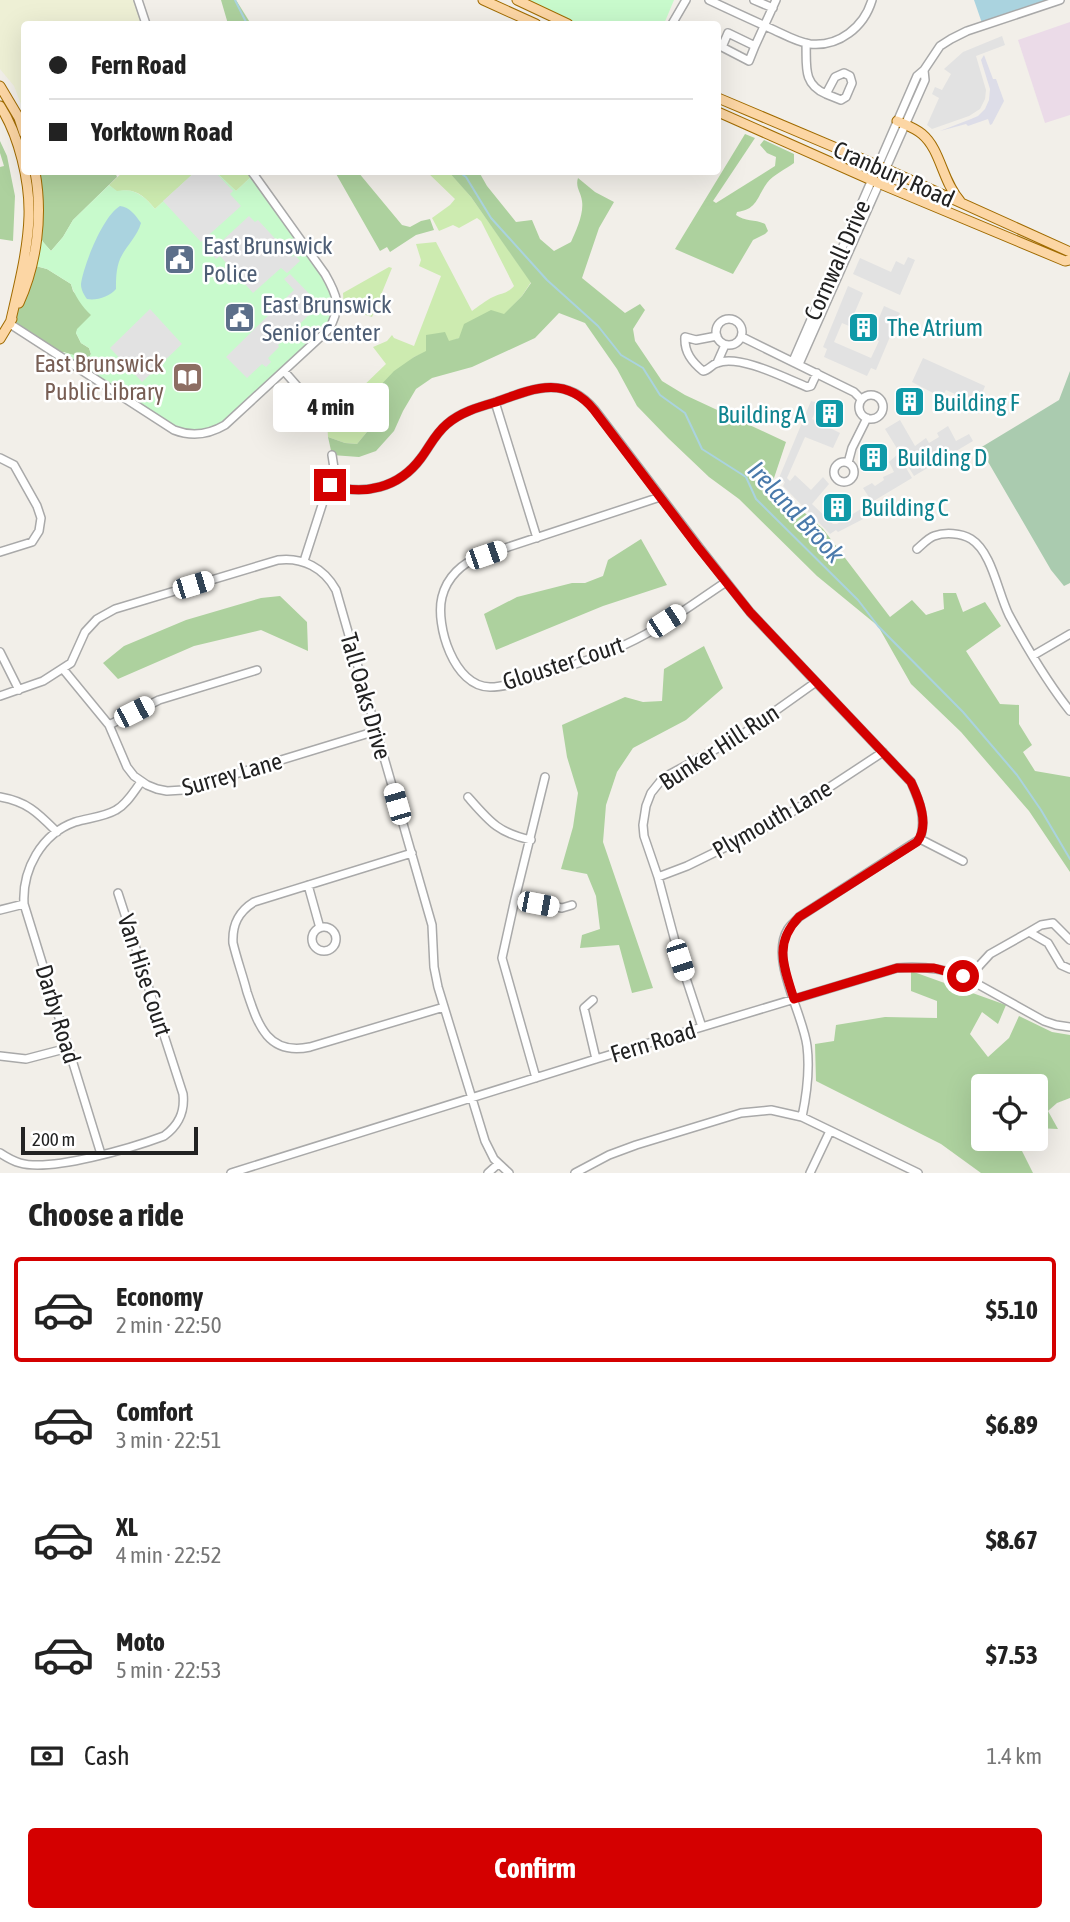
<!DOCTYPE html>
<html lang="en">
<head>
<meta charset="utf-8">
<style>
	body { margin:0; font-family:"Asap Condensed",sans-serif; background:#f2f2f2; color:#222; height:100vh; display:flex; flex-direction:column; font-size:26px; white-space:nowrap }
	* { box-sizing:border-box; margin:0 }
	p { font-size:23px; color:#767676 }
	.icon { flex:none; width:38px; height:38px; fill:none; stroke:currentColor; stroke-width:2; stroke-linecap:round; stroke-linejoin:round }
	.map { position:relative; height:1173px; overflow:hidden }
	.sheet { display:flex; flex-direction:column; background:#fff; flex:1 }
	.sheet>* { flex:none }
	.top-card { position:absolute; left:21px; top:21px; width:700px; height:154px; border-radius:7px; box-shadow:0 7px 28px #0002; display:grid; align-content:center; height:154px; padding:0 28px; background:#fff }
	.fabs { position:absolute; left:971px; top:1074px; display:grid; gap:14px }
	.fabs a { display:grid; place-items:center; width:77px; height:77px; border-radius:7px; background:#fff; box-shadow:0 7px 28px #0002; font-size:35px }
	.scale { position:absolute; left:21px; bottom:18px; width:177px; box-sizing:border-box; padding-left:7px; border:4px solid #222; border-top:0; font-size:19px; line-height:24px; white-space:nowrap; color:#222; -webkit-text-stroke:5px #fff; paint-order:stroke }
	.end { position:absolute; width:32px; height:32px; margin:-16px; border:9px solid #d40000; background:#fff; box-shadow:0 0 0 4px #fff }
	.from { border-radius:50% }
	.bubble { position:absolute; height:49px; border-radius:7px; background:#fff; box-shadow:0 7px 28px #0002; font-size:23px; font-weight:700; line-height:49px; text-align:center }
	.car { position:absolute; width:21px; height:42px; margin:-21px -10px; border-radius:9px; box-shadow:0 0 5px 2px #0007; background:linear-gradient(#fff 24%,#345 0 40%,#fff 0 76%,#345 0 86%,#fff 0) }
	.top-card b { display:flex; align-items:center; gap:24px; height:66px; font-size:26px }
	.top-card b+b { border-top:2px solid #e0e0e0 }
	.top-card i { width:18px; height:18px; background:#222 }
	ul { padding:0; list-style:none }
	li { display:flex; align-items:center; gap:21px; height:105px; margin:0 14px 10px; padding:0 14px; border:4px solid transparent; border-radius:7px }
	li div { flex:1 }
	li b { display:block; font-size:26px }
	li em { font-style:normal; font-weight:700 }
	li.on { border-color:#d40000 }
	li>.icon { width:63px; height:63px; stroke-width:1.5 }
	h2 { padding:0 28px; font-size:32px; line-height:84px }
	.pay { display:flex; align-items:center; gap:18px; height:77px; padding:0 28px; font-size:26px }
	.pay p { margin-inline-start:auto }
	.cta { display:flex; gap:14px; margin-top:auto; padding:14px 28px }
	.cta a { flex:1; height:80px; border-radius:7px; background:#d40000; color:#fff; font-size:28px; font-weight:700; line-height:80px; text-align:center }
	.map>svg:first-child { display:block }
	.industrial { fill:#ebdbe8 }
	.farmland { fill:#eef0d5 }
	.grass { fill:#cdebb0 }
	.forest { fill:#add19e }
	.cemetery { fill:#aacbaf }
	.park { fill:#c8facc }
	.parking { fill:#e2e2e2 }
	.plaza { fill:#dddde8 }
	.water { fill:#aad3df }
	.lines { fill:none; stroke-linecap:round; stroke-linejoin:round }
	.stream { stroke:#aad3df; stroke-width:2 }
	.minor-casing { stroke:#a9a9a9; stroke-width:10 }
	.major-casing { stroke:#a06b00; stroke-width:11 }
	.minor { stroke:#fff; stroke-width:7 }
	.major { stroke:#fcd6a4; stroke-width:9 }
	.route { stroke:#d40000; stroke-width:9 }
	.labels { text-anchor:middle; dominant-baseline:central; stroke-width:5; stroke-linejoin:round; paint-order:stroke }
	.street-label { font-size:24px; fill:#222; stroke:#fff }
	.service-label { font-size:24px; fill:#4e5e75; stroke:#fff; text-anchor:start }
	.culture-label { font-size:24px; fill:#0d838f; stroke:#fff; text-anchor:start }
	.education-label { font-size:24px; fill:#785e54; stroke:#fff; text-anchor:end }
	.water-label { font-size:26px; font-style:italic; fill:#4a7aab; stroke:#fff }
</style>
</head>
<body>
<div class="map">
<svg width="1070" height="1173" viewBox="0 0 1070 1173">
	<rect width="100%" height="100%" fill="#f2efe9"/>
	<path class="industrial" d="M 1070,22 L 1070,115 L 1045,123 L 1018,40 Z"/>
	<path class="farmland" d="M 0,0 L 139,0 L 147,24 L 24,24 L 24,112 L 14,86 L 0,69 Z"/>
	<path class="grass" d="M 123,172 L 195,172 L 155,209 C 144,196 135,187 117,192 L 109,185 Z
		M 216,172 L 252,172 L 254,174 L 236,191 Z
		M 427,172 L 451,173 L 471,197 L 531,282 L 522,296 L 504,315 L 459,338 L 414,357 L 377,389 L 371,427 L 357,444 L 345,443 L 328,437 L 327,421 L 386,364 L 373,347 L 387,341 L 392,335 L 394,338 L 414,346 L 441,276 L 419,266 L 421,260 L 416,244 L 436,242 L 472,311 C 478,307 486,300 493,297 C 501,293 507,294 514,286 L 481,221 L 477,218 L 459,228 L 453,225 L 439,231 L 432,218 L 450,205 L 455,199 Z
		M 389,267 L 392,268 L 372,317 L 344,308 L 343,293 Z"/>
	<path class="forest" d="M 221,0 L 236,0 L 251,24 L 228,24 Z
		M 745,134 L 755,138 L 713,201 L 716,203 L 775,166 L 776,157 L 767,153 L 760,145 L 764,140 L 794,154 L 794,163 C 786,169 773,175 767,183 C 757,197 757,210 737,212 L 736,215 C 745,222 756,219 765,224 L 768,231 L 765,234 L 753,240 L 733,274 L 675,249 Z
		M 0,141 L 7,156 L 15,196 L 13,241 L 0,239 L 0,167 L 4,166 L 0,153 Z
		M 35,172 L 115,172 L 117,177 L 73,220 L 63,237 L 51,251 L 43,242 L 37,230 Z
		M 335,172 L 358,172 L 402,225 L 410,227 L 421,221 L 430,219 L 434,230 L 416,235 L 390,252 L 387,247 L 380,251 Z
		M 449,172 L 479,172 L 487,186 L 516,222 L 532,220 L 540,239 L 554,251 L 571,242 C 576,231 584,214 582,201 C 581,192 575,187 578,178 L 595,192 L 614,202 L 599,228 L 582,278 L 625,313 L 640,304 L 645,310 L 633,329 L 635,341 L 662,381 L 685,395 L 786,442 L 772,484 L 823,529 L 890,617 L 912,600 L 926,615 L 944,609 L 943,593 L 956,593 L 963,612 L 985,602 L 1001,626 L 966,651 L 1000,704 L 1019,705 L 1019,724 L 1032,745 L 1023,752 L 1035,771 L 1070,777 L 1070,872 L 1029,811 L 961,732 L 911,684 L 878,626 L 817,576 L 739,499 L 709,477 L 668,438 L 637,406 L 617,369 L 585,323 L 559,313 L 535,338 L 472,367 L 432,378 L 416,389 L 403,411 L 394,431 L 376,451 L 359,457 L 332,455 L 328,437 L 345,443 L 357,444 L 371,427 L 377,389 L 394,371 L 414,357 L 426,351 L 426,335 L 445,332 L 449,341 L 459,338 L 464,324 L 491,310 L 504,314 L 522,296 L 531,283 L 471,197 Z
		M 32,265 L 47,269 L 71,284 L 73,291 L 93,314 L 78,329 L 76,333 L 81,343 L 89,348 L 91,354 L 89,358 L 78,357 L 64,352 L 53,352 L 10,324 Z
		M 641,539 L 667,585 L 603,606 L 496,650 L 484,614 L 517,597 L 572,583 L 585,583 L 603,576 L 608,560 Z
		M 280,596 L 307,622 L 308,651 L 261,630 L 194,646 L 118,679 L 103,663 L 124,646 L 186,620 L 261,598 Z
		M 704,646 L 723,688 L 686,720 L 633,748 L 617,772 L 606,805 L 603,842 L 653,988 L 632,993 L 619,945 L 580,948 L 582,935 L 600,929 L 596,896 L 587,874 L 561,869 L 573,827 L 578,793 L 567,757 L 562,725 L 625,697 L 643,702 L 662,701 L 664,669 Z
		M 911,971 L 1006,1005 L 998,1024 L 982,1012 L 970,1034 L 988,1057 L 1009,1038 L 1019,1016 L 1052,1032 L 1070,1035 L 1070,1098 L 1057,1103 L 1048,1111 L 1058,1129 L 1036,1128 L 1036,1087 L 984,1087 L 984,1139 L 1016,1139 L 1033,1173 L 981,1173 L 941,1144 L 816,1081 L 815,1044 L 834,1041 L 836,1025 L 885,1017 L 937,1018 L 937,1001 L 911,991 Z"/>
	<path class="cemetery" d="M 1070,371 L 1070,583 L 1064,586 L 1051,570 L 980,448 L 1059,400 Z"/>
	<path class="park" d="M 526,0 L 674,0 L 664,24 L 575,24 Z
		M 195,172 L 216,172 L 236,191 L 254,174 L 336,296 L 333,321 L 229,422 L 210,432 L 179,432 L 53,352 C 66,351 76,357 89,357 L 91,354 L 89,348 L 81,343 L 76,333 L 77,329 L 91,315 C 83,308 74,295 71,284 L 47,269 L 32,265 L 37,230 L 43,242 L 51,251 L 63,237 L 73,220 L 109,185 L 117,191 C 135,188 144,196 155,209 Z"/>
	<path class="parking" d="M 1002,36 L 1005,45 L 976,56 L 986,90 L 985,99 L 980,109 L 969,116 L 932,129 L 927,125 L 939,98 L 932,94 L 935,87 L 942,90 L 951,74 L 944,69 L 963,52 Z
		M 195,172 L 215,172 L 233,191 L 230,194 L 241,206 L 201,242 L 163,201 Z
		M 249,216 L 255,222 L 258,220 L 292,257 L 295,255 L 300,261 L 287,273 L 281,268 L 253,293 L 220,256 L 216,259 L 210,252 Z
		M 908,257 L 915,260 L 900,295 L 853,274 L 860,258 L 891,272 L 896,261 L 904,265 Z
		M 290,274 L 322,307 L 316,312 L 314,310 L 278,345 L 279,347 L 268,358 L 271,362 L 266,367 L 262,364 L 247,378 L 226,357 L 294,290 L 284,279 Z
		M 848,286 L 863,293 L 849,326 L 842,323 L 834,342 L 871,358 L 879,341 L 871,337 L 884,306 L 900,313 L 876,370 L 871,368 L 867,376 L 824,357 L 827,349 L 823,347 Z
		M 150,309 L 182,344 L 142,382 L 110,348 Z
		M 923,358 L 985,386 L 976,409 L 961,402 L 962,397 L 946,390 L 943,395 L 936,392 L 935,394 L 912,382 Z
		M 811,401 L 819,403 L 812,419 L 840,433 L 833,448 L 805,437 L 787,478 L 790,481 L 795,475 L 811,490 L 823,477 L 829,484 L 812,504 L 833,524 L 837,524 L 864,507 L 869,516 L 838,532 L 836,530 L 830,534 L 783,486 L 785,482 L 779,478 Z
		M 900,420 L 915,446 L 926,438 L 929,443 L 939,437 L 937,433 L 948,426 L 956,441 L 969,434 L 973,441 L 914,476 L 885,429 Z
		M 898,454 L 912,478 L 872,502 L 863,488 L 872,483 L 875,486 L 884,480 L 883,477 L 894,472 L 889,462 Z"/>
	<path class="plaza" d="M 984,55 L 993,79 L 996,79 L 1004,101 L 992,124 L 990,125 L 988,119 L 968,126 L 966,124 L 940,131 L 971,119 L 978,116 L 985,109 L 989,100 L 990,89 L 981,60 Z"/>
	<path class="water" d="M 974,0 L 1060,0 L 983,26 Z
		M 120,206 C 130,207 135,215 141,223 C 137,237 126,246 120,259 C 116,269 116,279 116,289 C 110,296 97,301 87,299 C 84,295 81,290 81,284 C 84,264 103,216 120,206 Z"/>
	<g class="lines">
		<path class="stream" d="M 235,0 L 247,24
			M 459,172 L 466,177 L 491,218 L 547,280 L 598,326 L 621,355 L 643,368 L 660,395 L 685,413 L 702,449 L 746,477 L 756,499 L 858,600 L 878,626 L 963,712 L 1017,775 L 1041,810 L 1070,859"/>
		<defs>
			<path id="minor" d="M 138,0 L 146,24
				M 709,0 C 730,10 752,20 774,30 C 785,35 797,42 810,44 C 839,47 864,27 872,0
				M 754,0 L 773,8
				M 672,24 L 686,0
				M 728,33 L 755,46 L 749,61 L 722,47 Z
				M 806,43 C 807,65 802,84 826,94
				M 755,46 L 776,0
				M 844,73 L 850,76 L 852,83 L 846,97 L 841,100 L 826,94 L 835,77 Z
				M716 332a13 13 0 1 1 26 0a13 13 0 1 1-26 0Z
				M 10,324 L 174,430 C 192,437 208,435 225,425 L 329,329 C 342,306 337,295 325,274 L 252,172
				M 717,336 L 696,340 L 685,337 C 684,352 692,362 703,371 C 709,370 711,365 717,363 C 739,354 785,378 807,387 L 811,386 L 817,373
				M 742,337 L 854,392 L 861,399
				M 793,361 L 917,76 L 924,70 L 940,46 L 951,39 L 967,31 L 1060,0
				M 717,363 L 725,345
				M 799,364 L 925,80 L 924,70
				M 284,371 L 311,402
				M859 407a12 12 0 1 1 24 0a12 12 0 1 1-24 0Z
				M 495,402 L 537,538
				M 0,458 L 14,465 L 37,506 L 41,518 L 39,531 L 32,542 L 0,552
				M834 472a10 10 0 1 1 20 0a10 10 0 1 1-20 0Z
				M 848,463 L 852,448 L 867,418
				M 330,485 C 364,496 399,488 421,458 C 430,446 435,434 447,424 C 461,412 479,407 496,402 C 532,389 565,374 595,410 L 699,547 L 750,612 L 816,682 L 911,782 C 919,800 927,819 920,839 L 799,917 C 796,921 791,924 788,929 C 769,959 803,1013 807,1046 C 810,1070 807,1093 802,1117
				M 660,497 L 481,556 C 462,563 447,577 442,597 C 435,625 454,687 490,687 C 505,687 522,681 536,676 C 573,666 612,653 646,634 C 674,619 700,599 726,582
				M 917,549 C 922,545 928,538 934,536 C 945,532 961,533 971,539 C 992,552 998,593 1009,615 C 1027,648 1047,682 1070,711
				M 304,561 L 334,468 L 332,455
				M 0,652 L 19,690
				M 1034,655 L 1070,634
				M 63,669 L 109,725 L 127,767 L 134,776 L 147,785 L 157,789 L 167,791 L 183,790 L 376,731
				M 0,696 L 43,681 L 71,663 L 85,632 L 97,619 L 115,609 L 278,560 C 303,557 324,568 336,590 L 432,925 L 434,967 L 438,987 L 485,1141 L 494,1159 L 509,1173
				M 109,725 L 159,700 L 257,670
				M 0,797 C 28,802 38,813 57,832
				M 468,797 C 489,821 498,833 531,840
				M 920,839 L 963,861
				M 412,853 L 254,902 C 238,912 232,925 233,943 C 237,960 243,976 247,992 C 258,1025 268,1056 310,1047 L 444,1007
				M 658,877 L 687,866 L 775,823 L 883,752
				M 308,885 L 320,928
				M 515,899 L 562,908 L 572,905
				M 0,910 L 24,904
				M312 939a12 12 0 1 1 24 0a12 12 0 1 1-24 0Z
				M 1070,940 L 1053,923 L 1041,925 L 1029,932 L 1048,943 L 1061,965 L 1070,969
				M 968,978 L 990,954 L 1029,932
				M 593,1000 L 584,1008 L 596,1059
				M 702,1027 L 680,960 L 658,877 L 644,836 L 643,825 L 646,806 L 651,793 L 663,778 L 740,736 L 816,682
				M 0,1056 L 26,1059 L 68,1048
				M 536,1078 L 502,958 L 515,899 L 545,777
				M 0,1153 C 6,1157 13,1161 20,1163 C 51,1172 132,1148 164,1136 C 179,1125 185,1112 183,1094 L 118,893
				M 101,1154 L 24,904 C 22,870 41,834 75,822 C 88,818 104,817 116,810 C 127,804 134,791 141,782
				M 231,1173 L 596,1059 L 897,968 C 920,966 941,968 963,976 L 1044,1021 L 1056,1025 L 1070,1027
				M 488,1173 L 498,1164
				M 575,1173 L 609,1155 L 636,1145 L 741,1113 L 771,1110 L 802,1117 L 918,1173
				M 810,1173 L 830,1131"/>
			<path id="major" d="M 483,0 L 536,24
				M 517,0 L 568,24
				M 0,86 L 19,118 L 24,133
				M 718,98 L 886,169 L 1070,252
				M 0,106 C 19,135 30,182 29,216 C 28,251 18,289 10,324
				M 718,112 L 871,180 L 1065,261 L 1070,260
				M 897,121 C 906,125 915,128 922,134 C 941,150 942,181 960,201
				M 19,303 C 37,263 43,215 35,172
				M 0,339 L 12,319"/>
		</defs>
		<use href="#minor" class="minor-casing"/>
		<use href="#major" class="major-casing"/>
		<use href="#minor" class="minor"/>
		<use href="#major" class="major"/>
	</g>
	<g class="lines">
		<path class="route" d="M 330,485 C 364,496 399,488 421,458 C 430,446 435,434 447,424 C 461,412 479,407 496,402 C 532,389 565,374 594,410 L 698,547 L 750,612 L 911,782 C 919,799 930,825 917,842 L 799,917 C 773,944 784,967 794,999 L 897,968 L 934,968 L 963,976"/>
	</g>
	<defs>
		<symbol id="civic-square" viewBox="-11 -11 22 22"><rect x="-9" y="-9" width="18" height="18" rx="4" fill="#5c6f8a" stroke="#fff"/><path d="M-.6-6.5H3V-4.5H.6V-3L4-1V1h2V6H-6V1h2V-1L-.6-3ZM-1.2 2.5V6h2.4V2.5Z" fill="#fff"/></symbol>
		<symbol id="building-square" viewBox="-11 -11 22 22"><rect x="-9" y="-9" width="18" height="18" rx="4" fill="#0f9aa8" stroke="#fff"/><path d="M-4-6H4V6H1V3H-1V6H-4ZM-2.5-4.3h1.7v1.8h-1.7ZM.8-4.3h1.7v1.8H.8ZM-2.5-1h1.7V.8h-1.7ZM.8-1h1.7V.8H.8Z" fill="#fff"/></symbol>
		<symbol id="library-square" viewBox="-11 -11 22 22"><rect x="-9" y="-9" width="18" height="18" rx="4" fill="#8d6e63" stroke="#fff"/><path d="M-6-4Q-3-5.5-.7-3.5V5Q-3 3-6 4ZM6-4Q3-5.5 .7-3.5V5Q3 3 6 4Z" fill="#fff"/></symbol>
	</defs>
	<g fill-rule="evenodd">
		<use href="#civic-square" x="162" y="242" width="35" height="35"/>
		<use href="#civic-square" x="222" y="300" width="35" height="35"/>
		<use href="#building-square" x="846" y="310" width="35" height="35"/>
		<use href="#library-square" x="170" y="360" width="35" height="35"/>
		<use href="#building-square" x="892" y="384" width="35" height="35"/>
		<use href="#building-square" x="812" y="396" width="35" height="35"/>
		<use href="#building-square" x="856" y="440" width="35" height="35"/>
		<use href="#building-square" x="820" y="490" width="35" height="35"/>
	</g>
	<g class="labels">
		<g class="street-label">
			<text transform="translate(894 174) rotate(24)">Cranbury Road</text>
			<text transform="translate(837 260) rotate(-66)">Cornwall Drive</text>
			<text transform="translate(563 663) rotate(-18)">Glouster Court</text>
			<text transform="translate(366 696) rotate(74)">Tall Oaks Drive</text>
			<text transform="translate(719 747) rotate(-33)">Bunker Hill Run</text>
			<text transform="translate(232 774) rotate(-16)">Surrey Lane</text>
			<text transform="translate(772 819) rotate(-30)">Plymouth Lane</text>
			<text transform="translate(145 975) rotate(72)">Van Hise Court</text>
			<text transform="translate(58 1014) rotate(73)">Darby Road</text>
			<text transform="translate(653 1042) rotate(-17)">Fern Road</text>
		</g>
		<g class="service-label">
			<text x="203" y="245">East Brunswick<tspan x="203" dy="28">Police</tspan></text>
			<text x="262" y="304">East Brunswick<tspan x="262" dy="28">Senior Center</tspan></text>
		</g>
		<g class="culture-label">
			<text x="887" y="327">The Atrium</text>
			<text x="933" y="402">Building F</text>
			<text x="806" y="414" text-anchor="end">Building A</text>
			<text x="897" y="457">Building D</text>
			<text x="861" y="507">Building C</text>
		</g>
		<g class="education-label">
			<text x="164" y="363">East Brunswick<tspan x="164" dy="28">Public Library</tspan></text>
		</g>
		<g class="water-label">
			<text transform="translate(796 512) rotate(47)">Ireland Brook</text>
		</g>
	</g>
</svg>
<div class="fabs">
<a><svg class="icon" aria-label="locate" viewBox="0 0 24 24"><circle cx="12" cy="12" r="6"/><path d="M12 2v4M12 18v4M2 12h4M18 12h4"/></svg></a>
</div>
<div class="scale">200 m</div>
<i class="end from" style="left:963px;top:976px"></i>
<i class="end" style="left:330px;top:485px"></i>
<div class="bubble" style="left:273px;top:383px;width:116px">4 min</div>
<i class="car" style="left:486px;top:555px;rotate:71deg"></i>
<i class="car" style="left:193px;top:585px;rotate:73deg"></i>
<i class="car" style="left:666px;top:621px;rotate:57deg"></i>
<i class="car" style="left:134px;top:712px;rotate:63deg"></i>
<i class="car" style="left:397px;top:804px;rotate:344deg"></i>
<i class="car" style="left:538px;top:904px;rotate:101deg"></i>
<i class="car" style="left:680px;top:960px;rotate:162deg"></i>
<div class="top-card">
<b><i class="from"></i>Fern Road</b>
<b><i></i>Yorktown Road</b>
</div>
</div>
<section class="sheet">
<h2>Choose a ride</h2>
<ul>
<li class="on"><svg class="icon" aria-label="car" viewBox="0 0 24 24"><path d="M5 17H2v-5l4-1 3-4h7l3 4 3 1v5h-3M9 17h6M6 11h13"/><circle cx="7" cy="17" r="2"/><circle cx="17" cy="17" r="2"/></svg><div><b>Economy</b><p>2 min · 22:50</p></div><em>$5.10</em></li>
<li><svg class="icon" aria-label="car" viewBox="0 0 24 24"><path d="M5 17H2v-5l4-1 3-4h7l3 4 3 1v5h-3M9 17h6M6 11h13"/><circle cx="7" cy="17" r="2"/><circle cx="17" cy="17" r="2"/></svg><div><b>Comfort</b><p>3 min · 22:51</p></div><em>$6.89</em></li>
<li><svg class="icon" aria-label="car" viewBox="0 0 24 24"><path d="M5 17H2v-5l4-1 3-4h7l3 4 3 1v5h-3M9 17h6M6 11h13"/><circle cx="7" cy="17" r="2"/><circle cx="17" cy="17" r="2"/></svg><div><b>XL</b><p>4 min · 22:52</p></div><em>$8.67</em></li>
<li><svg class="icon" aria-label="car" viewBox="0 0 24 24"><path d="M5 17H2v-5l4-1 3-4h7l3 4 3 1v5h-3M9 17h6M6 11h13"/><circle cx="7" cy="17" r="2"/><circle cx="17" cy="17" r="2"/></svg><div><b>Moto</b><p>5 min · 22:53</p></div><em>$7.53</em></li>
</ul>
<div class="pay"><svg class="icon" aria-label="cash" viewBox="0 0 24 24"><path d="M3 7h18v10H3z"/><circle cx="12" cy="12" r="2"/></svg>Cash<p>1.4 km</p></div>
<div class="cta"><a>Confirm</a></div>
</section>
</body>
</html>
